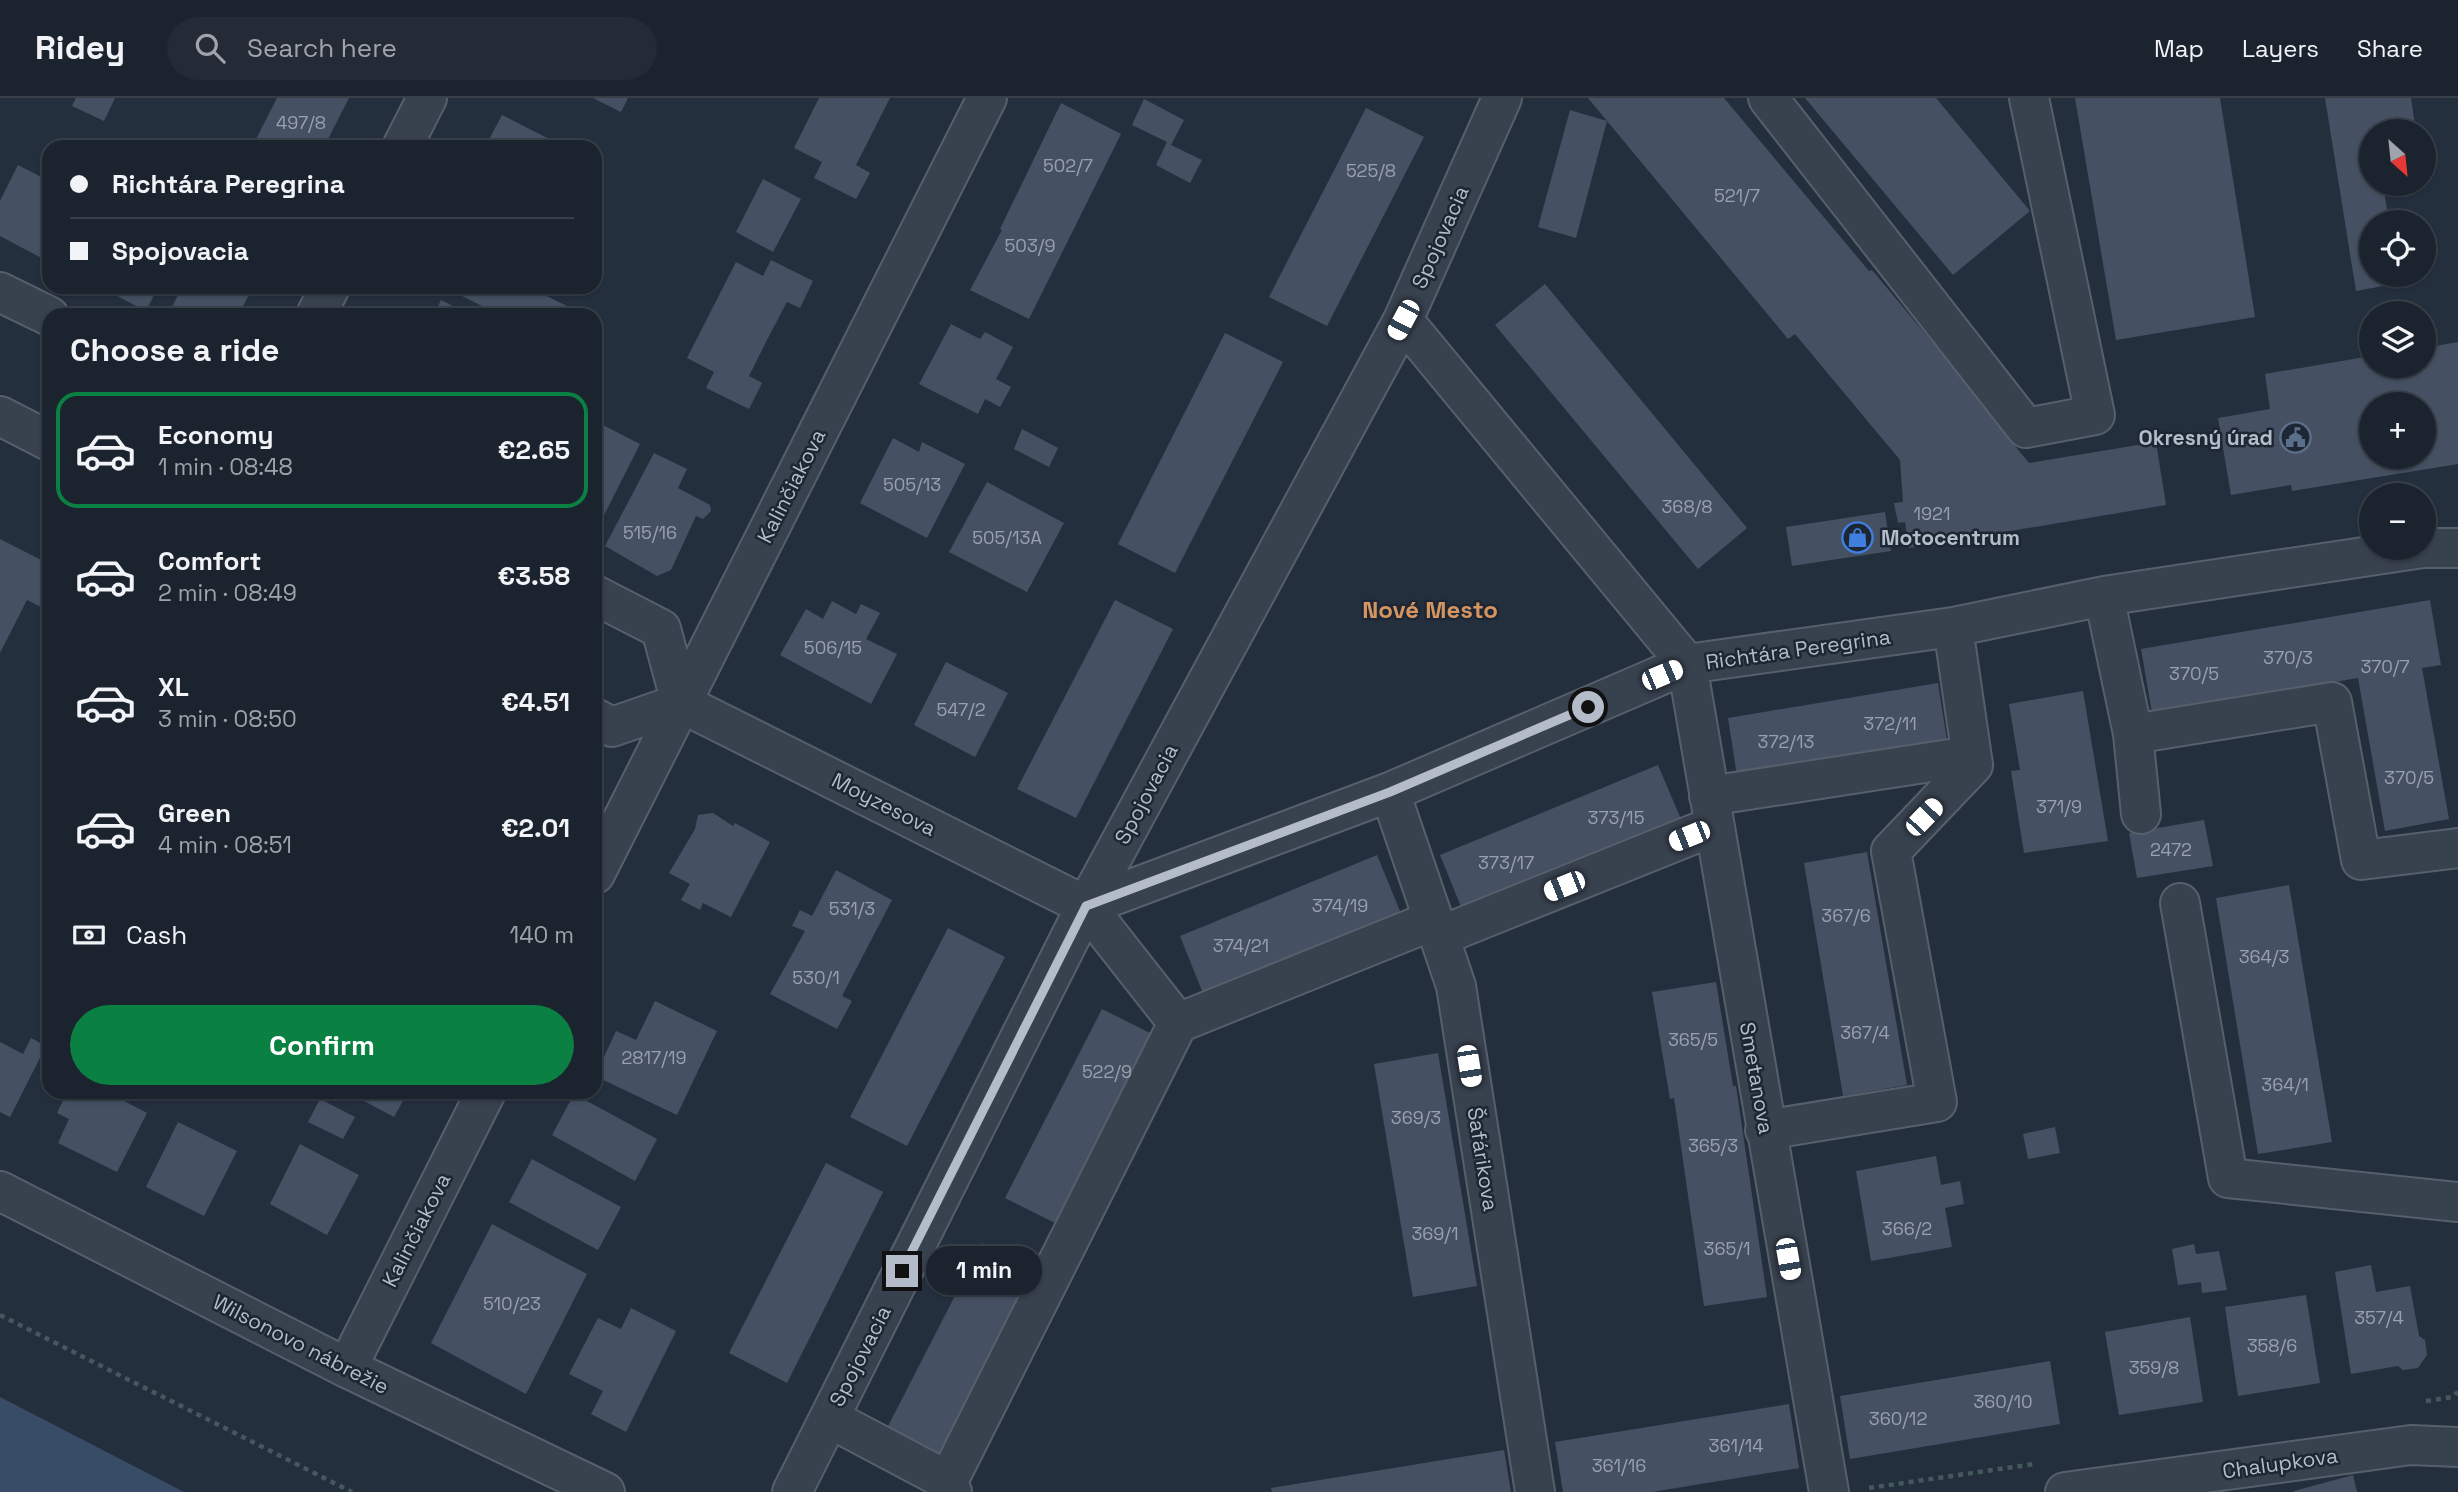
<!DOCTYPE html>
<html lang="en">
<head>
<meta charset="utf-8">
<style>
	body { margin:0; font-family:"Space Grotesk",sans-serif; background:#242b36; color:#f1f3f6; height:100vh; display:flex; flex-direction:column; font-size:26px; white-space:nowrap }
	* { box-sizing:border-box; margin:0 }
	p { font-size:23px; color:#a0a4aa }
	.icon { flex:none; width:38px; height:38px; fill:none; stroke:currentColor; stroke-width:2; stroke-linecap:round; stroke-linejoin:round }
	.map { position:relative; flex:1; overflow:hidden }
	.panel { position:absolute; left:42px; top:210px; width:560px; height:791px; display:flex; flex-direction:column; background:#1b232e; border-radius:21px; box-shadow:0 2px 5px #0004,0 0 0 2px #39404a }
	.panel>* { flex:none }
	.guide { position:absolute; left:42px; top:42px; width:560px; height:154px; border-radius:21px; box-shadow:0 2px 5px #0004,0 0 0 2px #39404a; display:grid; align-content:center; height:154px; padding:0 28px; background:#1b232e }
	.needle { width:46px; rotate:153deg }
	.buttons { position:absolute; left:2359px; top:21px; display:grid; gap:14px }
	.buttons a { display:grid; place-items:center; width:77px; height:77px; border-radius:50%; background:#1b232e; box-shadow:0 2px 5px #0004,0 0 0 2px #39404a; font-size:35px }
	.end { position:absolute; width:32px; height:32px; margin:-16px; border:9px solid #b4bcc9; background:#111; box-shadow:0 0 0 4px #111 }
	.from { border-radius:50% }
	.bubble { position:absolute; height:49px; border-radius:24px; background:#1b232e; box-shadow:0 2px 5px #0004,0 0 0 2px #39404a; font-size:23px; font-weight:700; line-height:49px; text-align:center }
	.car { position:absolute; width:21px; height:42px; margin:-21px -10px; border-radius:9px; box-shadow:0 0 5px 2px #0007; background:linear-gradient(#fff 24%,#345 0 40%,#fff 0 76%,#345 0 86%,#fff 0) }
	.guide b { display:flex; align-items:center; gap:24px; height:66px; font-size:26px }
	.guide b+b { border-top:2px solid #39404a }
	.guide i { width:18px; height:18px; background:#f1f3f6 }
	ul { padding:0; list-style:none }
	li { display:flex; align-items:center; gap:21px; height:116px; margin:0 14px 10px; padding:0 14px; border:4px solid transparent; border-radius:21px }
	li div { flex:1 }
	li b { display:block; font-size:26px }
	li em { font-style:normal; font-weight:700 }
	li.selected { border-color:#0b8043 }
	li>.icon { width:63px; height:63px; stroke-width:1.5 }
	h2 { padding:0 28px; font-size:32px; line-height:84px }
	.pay { display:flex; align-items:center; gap:18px; height:77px; padding:0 28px; font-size:26px }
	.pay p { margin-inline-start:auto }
	.action { display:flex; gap:14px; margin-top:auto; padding:14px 28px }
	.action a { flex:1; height:80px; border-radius:42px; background:#0b8043; color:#fff; font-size:28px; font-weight:700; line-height:80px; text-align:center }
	header { display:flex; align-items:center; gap:42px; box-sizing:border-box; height:98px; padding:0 35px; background:#1b232e; border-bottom:2px solid #39404a }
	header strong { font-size:33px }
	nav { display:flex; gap:38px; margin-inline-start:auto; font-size:24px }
	.search { width:490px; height:63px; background:#242b36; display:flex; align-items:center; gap:18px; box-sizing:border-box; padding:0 24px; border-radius:38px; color:#a0a4aa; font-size:26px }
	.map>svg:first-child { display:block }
	.water { fill:#394c67 }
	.building { fill:#455162; fill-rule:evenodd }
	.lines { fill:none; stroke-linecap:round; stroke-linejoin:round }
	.minor-casing { stroke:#565f6c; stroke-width:42 }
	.path { stroke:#44595c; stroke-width:4.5; stroke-dasharray:5 5; stroke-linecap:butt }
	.minor { stroke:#38414e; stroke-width:38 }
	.route { stroke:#b4bcc9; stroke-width:9 }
	.labels { text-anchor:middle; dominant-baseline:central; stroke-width:5; stroke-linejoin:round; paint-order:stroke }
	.number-label { font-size:18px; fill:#98a1af }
	.street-label { font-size:21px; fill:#b4bcc9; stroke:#1d2633 }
	.poi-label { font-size:21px; font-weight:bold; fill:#b4bcc9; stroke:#1d2633; text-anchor:end }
	.quarter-label { font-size:24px; font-weight:bold; fill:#d59563; stroke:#1d2633 }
</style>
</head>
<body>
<header>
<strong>Ridey</strong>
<div class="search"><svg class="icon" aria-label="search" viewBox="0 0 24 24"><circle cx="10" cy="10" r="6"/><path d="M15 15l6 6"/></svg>Search here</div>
<nav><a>Map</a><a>Layers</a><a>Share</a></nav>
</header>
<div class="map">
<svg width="2458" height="1394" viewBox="0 0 2458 1394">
	<rect width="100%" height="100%" fill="#242f3e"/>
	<path class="water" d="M 0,1299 L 184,1394 L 0,1394 Z"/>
	<path class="building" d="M 76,0 L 115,0 L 104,23 L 72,8 Z
		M 277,0 L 349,0 L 324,49 L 252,49 Z
		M 593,0 L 628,0 L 621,14 Z
		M 819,0 L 890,0 L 856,67 L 870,75 L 856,101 L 814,80 L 822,64 L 794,50 Z
		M 1588,0 L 1724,0 L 1869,173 L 1872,172 L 2000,325 L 1997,326 L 2029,365 L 2156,344 L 2166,407 L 1909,450 L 1905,424 L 1898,425 L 1894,405 L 1903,404 L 1900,362 L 1795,236 L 1788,241 Z
		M 1805,0 L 1936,0 L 2030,113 L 1953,177 Z
		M 2075,0 L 2220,0 L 2255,219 L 2116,242 Z
		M 2325,0 L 2411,0 L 2416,33 L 2371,33 L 2371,86 L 2383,86 L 2389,124 L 2371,124 L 2371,177 L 2397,177 L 2399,185 L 2356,193 Z
		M 1144,1 L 1184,22 L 1171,47 L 1202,62 L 1190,85 L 1156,67 L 1167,44 L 1132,27 Z
		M 1061,5 L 1121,36 L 1029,221 L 970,192 L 1002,132 L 1000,131 Z
		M 1366,10 L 1424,39 L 1327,228 L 1269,199 Z
		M 1570,12 L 1607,23 L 1576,140 L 1538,129 Z
		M 502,17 L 559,46 L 557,49 L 485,49 Z
		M 18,67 L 49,83 L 49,164 L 0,138 L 0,103 Z
		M 763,81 L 801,101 L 773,154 L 736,134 Z
		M 771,162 L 813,183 L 800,210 L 787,204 L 768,240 L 749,278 L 762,285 L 749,311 L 706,290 L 714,274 L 687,260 L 736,164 L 763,178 Z
		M 1545,186 L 1747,430 L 1698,471 L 1495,227 Z
		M 100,189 L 158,189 L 146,213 Z
		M 182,189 L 233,189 L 249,197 L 238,217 L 168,217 Z
		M 444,189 L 528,189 L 569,209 L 565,217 L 500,217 Z
		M 441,202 L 470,217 L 434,217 Z
		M 951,226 L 980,241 L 985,234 L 1013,249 L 996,281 L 1011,289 L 1000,309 L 985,301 L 978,316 L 919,286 Z
		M 1225,235 L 1283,264 L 1175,475 L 1118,446 Z
		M 2458,244 L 2458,366 L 2292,393 L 2291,387 L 2231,397 L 2218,320 L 2270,311 L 2265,276 L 2371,258 L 2371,268 L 2424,268 L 2424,250 ZM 2371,306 L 2424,306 L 2424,359 L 2371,359 Z
		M 595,323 L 640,346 L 595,435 Z
		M 1022,331 L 1058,350 L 1049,369 L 1014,351 Z
		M 893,340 L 919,354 L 922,344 L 965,366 L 927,440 L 860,405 Z
		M 654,355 L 687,371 L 678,390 L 710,407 L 711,413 L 703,421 L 696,418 L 671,472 L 657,478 L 605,448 Z
		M 987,384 L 1064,425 L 1027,494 L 949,454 Z
		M 1885,414 L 1891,453 L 1792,468 L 1786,429 Z
		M 0,441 L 49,466 L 47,512 L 27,502 L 0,555 Z
		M 1115,502 L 1173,531 L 1076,720 L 1017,691 Z
		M 2430,502 L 2441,567 L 2422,570 L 2449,721 L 2385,733 L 2358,580 L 2152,615 L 2141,551 Z
		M 832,503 L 856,516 L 861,506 L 880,515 L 866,541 L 897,556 L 871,606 L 780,557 L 806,511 L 823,521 Z
		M 946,564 L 1008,595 L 975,659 L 914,627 Z
		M 1938,585 L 1948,649 L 1738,684 L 1728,620 Z
		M 2083,593 L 2108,743 L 2024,755 L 2011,673 L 2020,672 L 2009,606 Z
		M 1658,667 L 1683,726 L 1464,816 L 1440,757 Z
		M 713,715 L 733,728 L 735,725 L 770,744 L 731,819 L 703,805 L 700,812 L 681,802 L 690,786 L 669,775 L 695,731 L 698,717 Z
		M 2204,722 L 2213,768 L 2137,780 L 2129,735 Z
		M 1867,754 L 1907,987 L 1843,998 L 1804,765 Z
		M 1377,757 L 1402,818 L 1204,898 L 1180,838 Z
		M 836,772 L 892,802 L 842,898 L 852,903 L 837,931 L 770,896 L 805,833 L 792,828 L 800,812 L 812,818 Z
		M 2289,787 L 2332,1044 L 2258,1056 L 2216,800 Z
		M 948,830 L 1005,859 L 907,1048 L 850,1019 Z
		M 1716,884 L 1733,988 L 1736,988 L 1767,1199 L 1704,1208 L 1674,1000 L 1670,1001 L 1652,894 Z
		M 655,903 L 717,933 L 677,1017 L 595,978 L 616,933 L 636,942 Z
		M 1102,911 L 1160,940 L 1063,1129 L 1005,1100 Z
		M 31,940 L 46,948 L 10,1019 L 0,1014 L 0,944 L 23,956 Z
		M 1438,955 L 1477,1188 L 1413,1199 L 1374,966 Z
		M 67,994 L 107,994 L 147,1015 L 117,1074 L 58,1045 L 69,1021 L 57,1015 Z
		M 347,994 L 408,994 L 394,1019 Z
		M 574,996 L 657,1041 L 635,1083 L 552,1037 Z
		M 320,1001 L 355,1019 L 343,1041 L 308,1024 Z
		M 178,1024 L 237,1053 L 204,1118 L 146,1089 Z
		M 2055,1029 L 2060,1055 L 2028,1061 L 2023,1036 Z
		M 300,1046 L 359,1077 L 327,1137 L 270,1106 Z
		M 1936,1058 L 1941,1087 L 1960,1083 L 1964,1106 L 1945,1110 L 1952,1149 L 1871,1163 L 1856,1073 Z
		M 532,1061 L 621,1109 L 598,1152 L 509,1104 Z
		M 826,1065 L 883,1094 L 787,1285 L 729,1255 Z
		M 492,1126 L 587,1176 L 526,1296 L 431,1245 Z
		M 982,1145 L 1040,1174 L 942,1364 L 885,1334 Z
		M 2194,1146 L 2196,1156 L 2219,1153 L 2227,1192 L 2202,1195 L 2201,1184 L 2178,1187 L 2172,1151 Z
		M 2371,1167 L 2376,1194 L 2410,1188 L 2419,1238 L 2425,1242 L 2427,1257 L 2418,1270 L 2403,1272 L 2398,1268 L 2351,1276 L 2335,1174 Z
		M 2306,1197 L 2320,1285 L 2238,1298 L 2225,1209 Z
		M 631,1210 L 676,1233 L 626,1334 L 591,1316 L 603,1293 L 569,1276 L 598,1220 L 621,1231 Z
		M 2190,1219 L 2203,1304 L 2119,1317 L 2105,1234 Z
		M 2050,1263 L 2060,1326 L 1850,1361 L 1840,1298 Z
		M 1789,1306 L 1799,1370 L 1652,1394 L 1563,1394 L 1555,1344 Z
		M 1504,1352 L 1511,1394 L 1272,1394 L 1271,1390 Z
		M 2353,1377 L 2357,1394 L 2294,1394 L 2294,1393 Z"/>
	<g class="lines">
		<defs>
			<path id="minor" d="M 1768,0 L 2026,330 L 2095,317 L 2029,0
				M 402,49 L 427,0
				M 0,194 L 49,218
				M 316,217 L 330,189
				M 1403,222 L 1687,566 L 1829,1394
				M 0,318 L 49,343
				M 2424,450 L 2458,450
				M 595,497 L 661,531 L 681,605
				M 2104,498 L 2133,636 L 2141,716
				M 595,620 L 612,629 L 681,605 L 1086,808 L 1178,925 L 1434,822
				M 2133,636 L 2332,604 L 2361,762 L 2458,750
				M 1390,694 L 1456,888 L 1535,1394
				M 1709,698 L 1950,661
				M 595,776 L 987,0
				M 2180,805 L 2228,1080 L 2458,1104
				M 1086,808 L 1390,694 L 1687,566 L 1953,529 L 2104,498 L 2423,450
				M 1440,838 L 1714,728
				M 1765,1032 L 1937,1004 L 1891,753 L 1973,667 L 1953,529
				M 0,1093 L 347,1270 L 605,1394
				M 347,1270 L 486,994
				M 829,1320 L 948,1383
				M 792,1394 L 1086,808 L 1403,222 L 1502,0
				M 952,1394 L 948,1383 L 1178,925
				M 2065,1394 L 2411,1347 L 2458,1349"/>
		</defs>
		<use href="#minor" class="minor-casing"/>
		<path class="path" d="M 0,1217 L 352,1394
			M 2426,1303 L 2452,1299 L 2458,1294
			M 1869,1390 L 2034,1366"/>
		<use href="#minor" class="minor"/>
	</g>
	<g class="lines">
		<path class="route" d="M 902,1173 L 1086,808 L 1390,694 L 1588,609"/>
	</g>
	<defs>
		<symbol id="civic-ring" viewBox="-11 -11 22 22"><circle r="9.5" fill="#1d2633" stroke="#5c6f8a" stroke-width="1.5"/><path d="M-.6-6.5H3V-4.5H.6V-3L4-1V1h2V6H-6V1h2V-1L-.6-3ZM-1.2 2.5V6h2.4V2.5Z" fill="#5c6f8a"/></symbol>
		<symbol id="shop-ring" viewBox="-11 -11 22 22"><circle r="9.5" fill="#1d2633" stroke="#3f7fe0" stroke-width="1.5"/><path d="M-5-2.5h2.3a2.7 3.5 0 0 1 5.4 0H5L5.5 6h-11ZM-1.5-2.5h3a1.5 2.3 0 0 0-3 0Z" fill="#3f7fe0"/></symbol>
	</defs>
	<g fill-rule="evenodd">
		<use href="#civic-ring" x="2278" y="322" width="35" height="35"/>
		<use href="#shop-ring" x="1840" y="422" width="35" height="35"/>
	</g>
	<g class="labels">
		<g class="number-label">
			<text x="301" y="24">497/8</text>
			<text x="1068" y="67">502/7</text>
			<text x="1371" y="72">525/8</text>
			<text x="1737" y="97">521/7</text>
			<text x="1030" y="147">503/9</text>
			<text x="912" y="386">505/13</text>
			<text x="1687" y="408">368/8</text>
			<text x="1932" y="415">1921</text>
			<text x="650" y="434">515/16</text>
			<text x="1007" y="439">505/13A</text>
			<text x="833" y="549">506/15</text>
			<text x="2288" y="559">370/3</text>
			<text x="2385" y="568">370/7</text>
			<text x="2194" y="575">370/5</text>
			<text x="961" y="611">547/2</text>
			<text x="1890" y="625">372/11</text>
			<text x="1786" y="643">372/13</text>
			<text x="2409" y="679">370/5</text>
			<text x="2059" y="708">371/9</text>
			<text x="1616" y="719">373/15</text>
			<text x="2171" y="751">2472</text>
			<text x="1506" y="764">373/17</text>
			<text x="1340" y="807">374/19</text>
			<text x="852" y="810">531/3</text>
			<text x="1846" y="817">367/6</text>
			<text x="1241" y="847">374/21</text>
			<text x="2264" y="858">364/3</text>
			<text x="816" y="879">530/1</text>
			<text x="1865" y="934">367/4</text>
			<text x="1693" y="941">365/5</text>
			<text x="654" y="959">2817/19</text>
			<text x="1107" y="973">522/9</text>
			<text x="2285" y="986">364/1</text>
			<text x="1416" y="1019">369/3</text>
			<text x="1713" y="1047">365/3</text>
			<text x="1907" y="1130">366/2</text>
			<text x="1435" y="1135">369/1</text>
			<text x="1727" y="1150">365/1</text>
			<text x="512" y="1205">510/23</text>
			<text x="2379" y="1219">357/4</text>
			<text x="2272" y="1247">358/6</text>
			<text x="2154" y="1269">359/8</text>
			<text x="2003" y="1303">360/10</text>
			<text x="1898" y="1320">360/12</text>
			<text x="1736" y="1347">361/14</text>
			<text x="1619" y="1367">361/16</text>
		</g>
		<g class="street-label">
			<text transform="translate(1440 139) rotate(-66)">Spojovacia</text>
			<text transform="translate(791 388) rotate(-63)">Kalinčiakova</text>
			<text transform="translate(1798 551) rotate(-8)">Richtára Peregrina</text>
			<text transform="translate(1146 696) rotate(-62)">Spojovacia</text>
			<text transform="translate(884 706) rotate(27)">Moyzesova</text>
			<text transform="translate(1757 980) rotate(80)">Smetanova</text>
			<text transform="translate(1483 1061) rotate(81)">Šafárikova</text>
			<text transform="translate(416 1132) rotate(-63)">Kalinčiakova</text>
			<text transform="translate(301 1246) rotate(27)">Wilsonovo nábrežie</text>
			<text transform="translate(860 1258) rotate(-63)">Spojovacia</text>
			<text transform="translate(2280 1365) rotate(-8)">Chalupkova</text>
		</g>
		<g class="poi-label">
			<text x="2273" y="339">Okresný úrad</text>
			<text x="1881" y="439" text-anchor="start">Motocentrum</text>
		</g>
		<g class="quarter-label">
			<text x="1430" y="511">Nové Mesto</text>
		</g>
	</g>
</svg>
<div class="buttons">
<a><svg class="needle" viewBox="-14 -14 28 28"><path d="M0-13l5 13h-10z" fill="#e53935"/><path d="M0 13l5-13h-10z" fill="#a0a4aa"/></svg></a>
<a><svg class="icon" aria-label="locate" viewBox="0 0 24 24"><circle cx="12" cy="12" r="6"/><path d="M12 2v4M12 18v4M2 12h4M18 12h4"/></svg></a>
<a><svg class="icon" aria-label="layers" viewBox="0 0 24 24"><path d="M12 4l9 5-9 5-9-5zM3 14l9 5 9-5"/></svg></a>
<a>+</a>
<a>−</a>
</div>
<i class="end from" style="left:1588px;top:609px"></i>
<i class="end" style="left:902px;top:1173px"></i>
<div class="bubble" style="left:926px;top:1148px;width:116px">1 min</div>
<i class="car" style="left:1403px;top:222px;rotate:208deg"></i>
<i class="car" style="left:1662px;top:577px;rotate:67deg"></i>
<i class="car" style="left:1924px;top:719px;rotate:44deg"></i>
<i class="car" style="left:1689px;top:738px;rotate:248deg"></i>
<i class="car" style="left:1564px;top:788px;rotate:248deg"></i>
<i class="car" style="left:1469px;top:968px;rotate:171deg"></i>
<i class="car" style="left:1788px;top:1161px;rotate:170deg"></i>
<div class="guide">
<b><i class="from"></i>Richtára Peregrina</b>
<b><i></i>Spojovacia</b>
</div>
<section class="panel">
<h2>Choose a ride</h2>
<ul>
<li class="selected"><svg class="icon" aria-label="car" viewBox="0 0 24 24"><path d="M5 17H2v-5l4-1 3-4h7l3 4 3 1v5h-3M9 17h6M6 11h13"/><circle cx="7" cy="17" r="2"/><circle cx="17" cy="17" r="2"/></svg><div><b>Economy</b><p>1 min · 08:48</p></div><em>€2.65</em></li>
<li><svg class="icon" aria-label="car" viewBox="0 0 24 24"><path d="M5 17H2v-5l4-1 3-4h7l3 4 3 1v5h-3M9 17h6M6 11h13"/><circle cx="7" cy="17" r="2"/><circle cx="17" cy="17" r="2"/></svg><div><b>Comfort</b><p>2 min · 08:49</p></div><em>€3.58</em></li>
<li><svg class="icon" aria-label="car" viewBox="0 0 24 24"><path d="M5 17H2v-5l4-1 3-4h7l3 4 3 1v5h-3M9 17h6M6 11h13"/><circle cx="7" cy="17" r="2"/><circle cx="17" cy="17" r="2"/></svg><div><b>XL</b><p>3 min · 08:50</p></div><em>€4.51</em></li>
<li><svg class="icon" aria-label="car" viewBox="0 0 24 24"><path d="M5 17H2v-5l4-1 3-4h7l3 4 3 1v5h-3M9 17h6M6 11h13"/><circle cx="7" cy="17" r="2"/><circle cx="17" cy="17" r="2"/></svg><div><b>Green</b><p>4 min · 08:51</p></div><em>€2.01</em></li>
</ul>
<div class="pay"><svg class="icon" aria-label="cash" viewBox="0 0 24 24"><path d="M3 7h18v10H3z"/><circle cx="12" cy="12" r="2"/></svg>Cash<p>140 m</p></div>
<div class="action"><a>Confirm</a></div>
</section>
</div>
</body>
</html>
